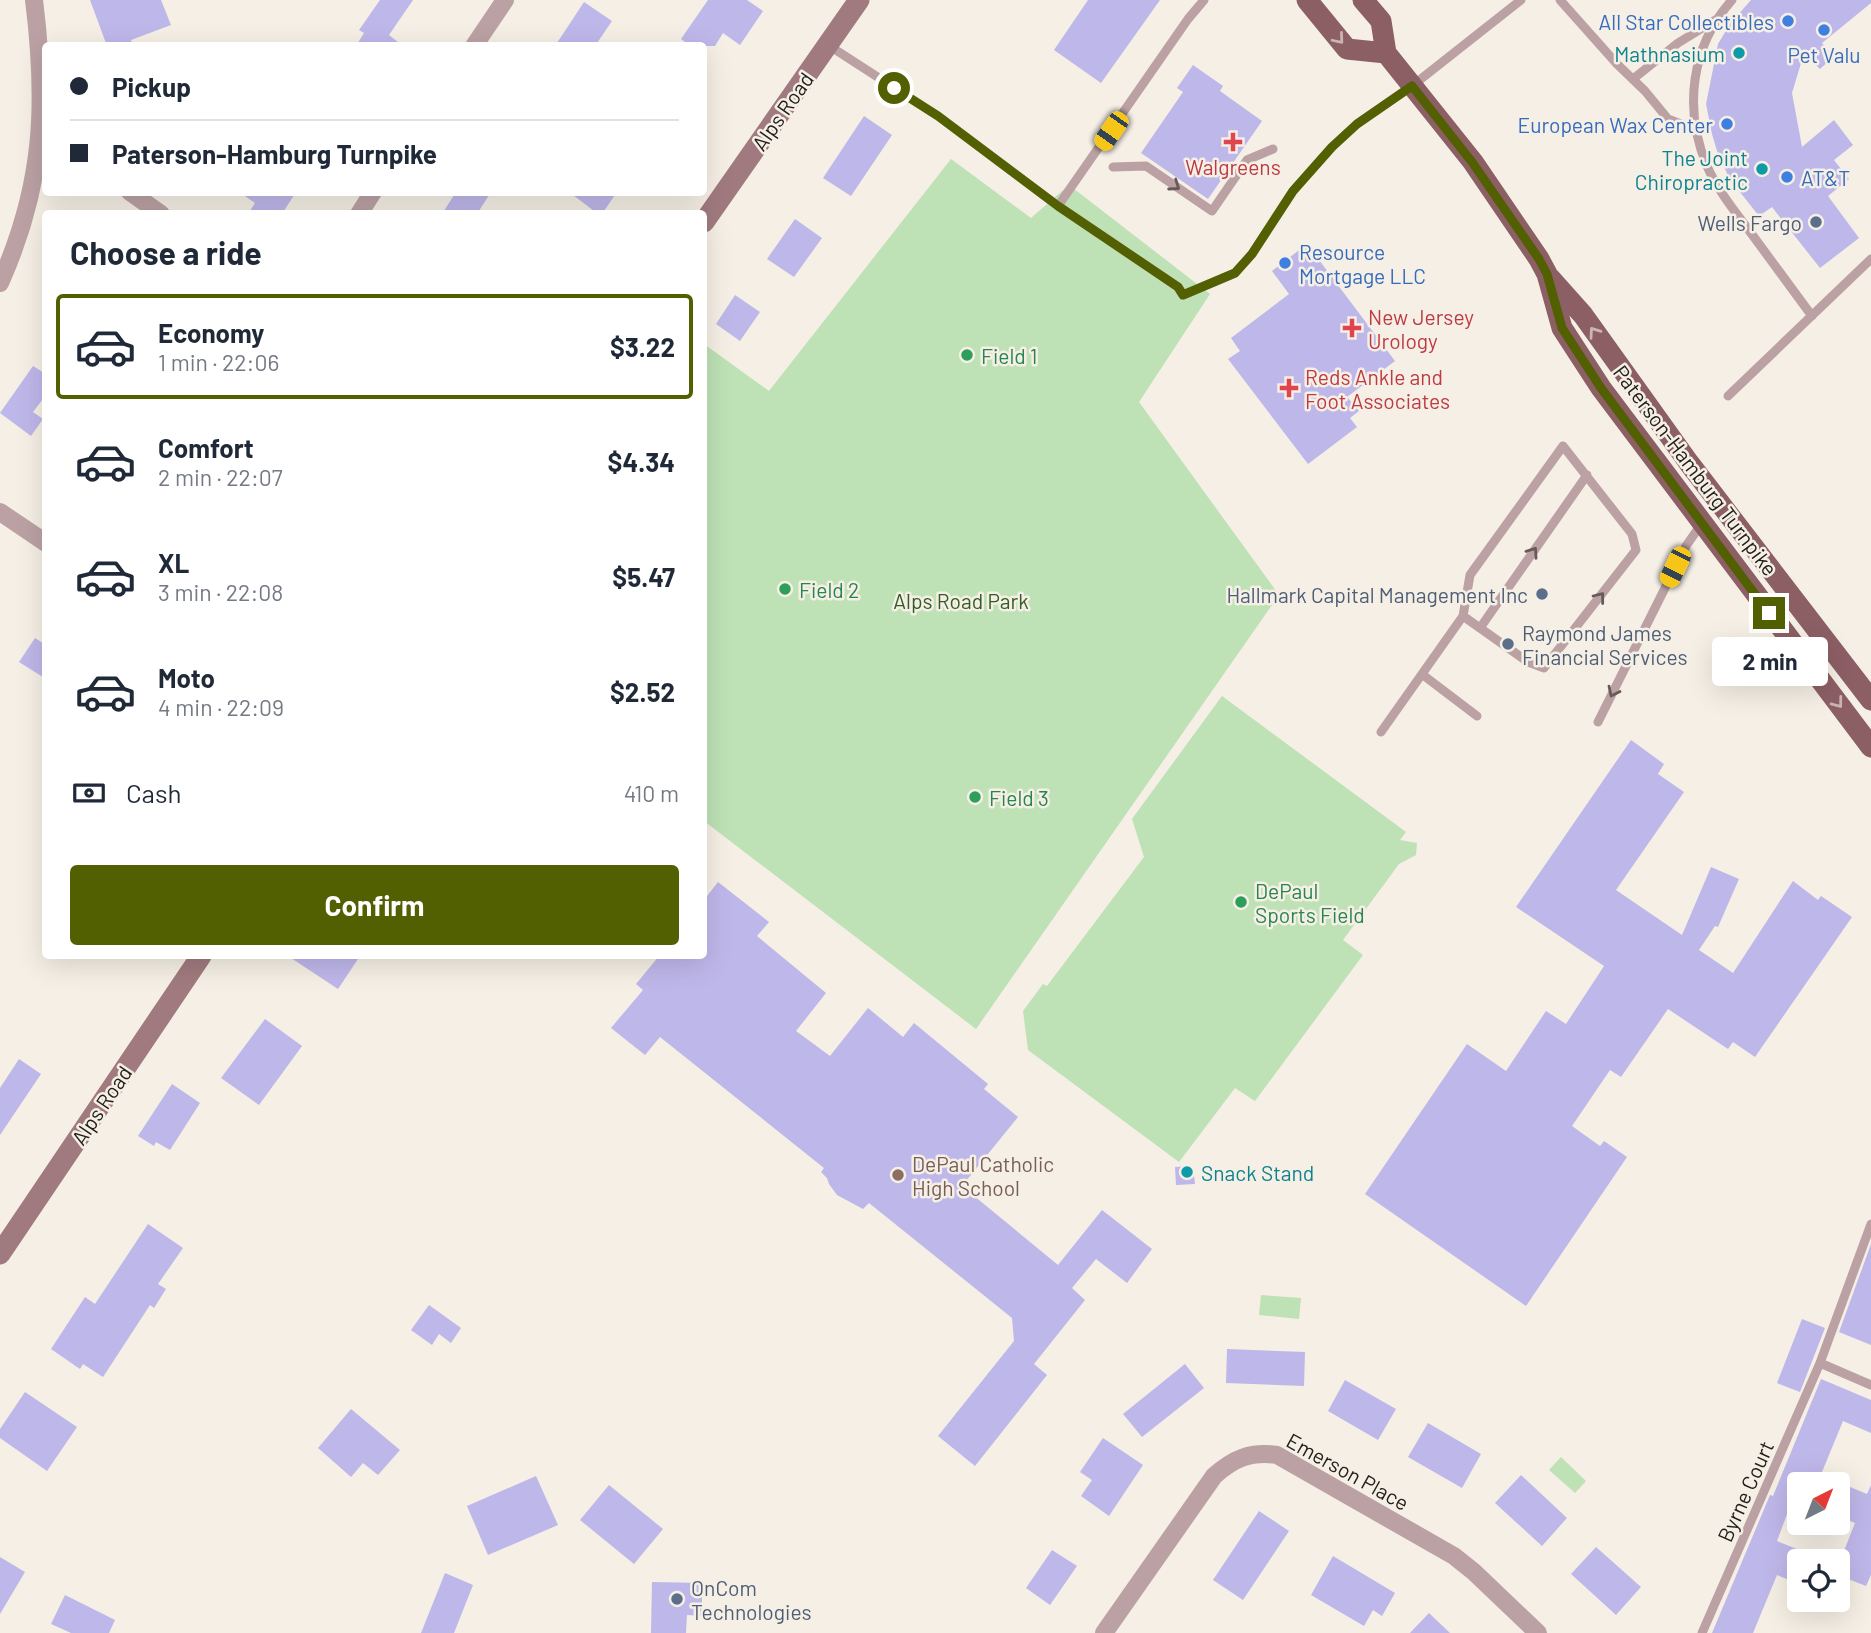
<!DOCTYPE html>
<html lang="en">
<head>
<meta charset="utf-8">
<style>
	body { margin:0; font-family:Barlow,sans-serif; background:#f6f6f7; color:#1f2937; height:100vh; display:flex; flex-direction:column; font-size:26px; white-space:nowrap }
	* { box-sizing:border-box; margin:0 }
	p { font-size:23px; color:#747a83 }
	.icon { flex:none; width:38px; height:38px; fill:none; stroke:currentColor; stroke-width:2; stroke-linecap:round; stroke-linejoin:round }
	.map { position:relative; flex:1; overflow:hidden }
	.details { position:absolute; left:42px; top:210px; width:665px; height:749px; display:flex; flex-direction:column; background:#fff; border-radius:7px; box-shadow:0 7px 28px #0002 }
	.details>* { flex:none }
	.top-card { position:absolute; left:42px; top:42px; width:665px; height:154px; border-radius:7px; box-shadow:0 7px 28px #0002; display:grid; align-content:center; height:154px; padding:0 28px; background:#fff }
	.needle { width:46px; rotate:42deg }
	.tools { position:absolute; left:1787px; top:1472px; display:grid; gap:14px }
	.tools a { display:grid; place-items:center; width:63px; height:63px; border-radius:7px; background:#fff; box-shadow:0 7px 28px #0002; font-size:35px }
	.end { position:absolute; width:32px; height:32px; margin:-16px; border:9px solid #526002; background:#fff; box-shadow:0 0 0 4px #fff }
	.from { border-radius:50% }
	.bubble { position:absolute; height:49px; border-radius:7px; background:#fff; box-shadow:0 7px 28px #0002; font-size:23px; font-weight:700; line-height:49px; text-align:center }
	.car { position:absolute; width:21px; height:42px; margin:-21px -10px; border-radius:9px; box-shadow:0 0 5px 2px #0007; background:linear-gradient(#f5c518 24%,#345 0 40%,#f5c518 0 76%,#345 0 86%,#f5c518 0) }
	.top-card b { display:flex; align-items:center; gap:24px; height:66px; font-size:26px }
	.top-card b+b { border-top:2px solid #e0e1e3 }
	.top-card i { width:18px; height:18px; background:#1f2937 }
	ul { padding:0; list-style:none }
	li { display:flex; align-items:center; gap:21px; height:105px; margin:0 14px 10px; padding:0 14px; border:4px solid transparent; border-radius:7px }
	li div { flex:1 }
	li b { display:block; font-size:26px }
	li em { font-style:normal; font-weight:700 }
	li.selected { border-color:#526002 }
	li>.icon { width:63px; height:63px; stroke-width:1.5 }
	h2 { padding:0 28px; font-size:32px; line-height:84px }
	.pay { display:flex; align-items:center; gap:18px; height:77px; padding:0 28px; font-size:26px }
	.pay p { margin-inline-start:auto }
	.button { display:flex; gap:14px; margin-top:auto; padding:14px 28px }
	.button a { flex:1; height:80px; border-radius:7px; background:#526002; color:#fff; font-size:28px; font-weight:700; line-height:80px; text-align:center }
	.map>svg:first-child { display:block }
	.green { fill:#bee1b5 }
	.building { fill:#beb7e9 }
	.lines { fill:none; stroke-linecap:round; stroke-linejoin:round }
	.lane { stroke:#bba1a4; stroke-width:9 }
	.street { stroke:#bba1a4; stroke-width:18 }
	.secondary { stroke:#a07a7f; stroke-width:21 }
	.primary { stroke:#8c5f65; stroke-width:21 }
	.oneway { stroke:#cbb5b2 }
	.oneway2 { stroke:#675a59 }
	.route { stroke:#526002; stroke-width:9 }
	.shop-dot { fill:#3f7fe0; stroke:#f5efe5; stroke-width:2.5 }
	.culture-dot { fill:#0f9aa8; stroke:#f5efe5; stroke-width:2.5 }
	.health-dot { fill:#e0444e; stroke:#f5efe5; stroke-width:2.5 }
	.service-dot { fill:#5c6f8a; stroke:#f5efe5; stroke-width:2.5 }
	.leisure-dot { fill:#2e9e5b; stroke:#f5efe5; stroke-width:2.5 }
	.education-dot { fill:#8d6e63; stroke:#f5efe5; stroke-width:2.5 }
	.labels { text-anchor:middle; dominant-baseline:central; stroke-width:5; stroke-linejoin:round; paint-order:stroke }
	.shop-label { font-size:21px; fill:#366cbe; stroke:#f5efe5; text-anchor:end }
	.culture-label { font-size:21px; fill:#0d838f; stroke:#f5efe5; text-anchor:end }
	.street-label { font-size:21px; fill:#22201c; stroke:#f5efe5 }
	.health-label { font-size:21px; fill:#be3a42; stroke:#f5efe5; text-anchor:start }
	.service-label { font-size:21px; fill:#4e5e75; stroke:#f5efe5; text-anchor:end }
	.leisure-label { font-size:21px; fill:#27864d; stroke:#f5efe5; text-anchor:start }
	.park-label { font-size:21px; fill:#305e25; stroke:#f5efe5 }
	.education-label { font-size:21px; fill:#785e54; stroke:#f5efe5; text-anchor:start }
</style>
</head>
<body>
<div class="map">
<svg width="1871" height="1633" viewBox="0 0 1871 1633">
	<rect width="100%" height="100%" fill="#f5efe5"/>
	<path class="green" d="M 951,159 L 1031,218 L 1069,185 L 1210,294 L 1139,402 L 1279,595 L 976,1029 L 704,821 L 704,344 L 769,391 Z
		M 1222,696 L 1406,832 L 1400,840 L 1417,843 L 1416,855 L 1399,864 L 1343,940 L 1363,955 L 1255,1101 L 1235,1088 L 1179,1162 L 1028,1050 L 1023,1011 L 1043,984 L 1047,986 L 1144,857 L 1132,819 Z
		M 1261,1295 L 1301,1298 L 1299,1319 L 1259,1315 Z
		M 1561,1457 L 1586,1481 L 1575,1493 L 1549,1470 Z"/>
	<path class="building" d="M 90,0 L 161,0 L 171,25 L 131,40 L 133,46 L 107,46 Z
		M 380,0 L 413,0 L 389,35 L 403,46 L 356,46 L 364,33 L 359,30 Z
		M 708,0 L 747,0 L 763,11 L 740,45 L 723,33 L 715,46 L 691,46 L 681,39 Z
		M 1088,0 L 1160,0 L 1101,83 L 1054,50 Z
		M 1751,0 L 1871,0 L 1871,3 L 1822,43 L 1833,57 L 1820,69 L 1804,53 L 1792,93 L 1802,147 L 1834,120 L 1853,145 L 1834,160 L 1849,179 L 1828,196 L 1859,238 L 1820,268 L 1772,207 L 1759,216 L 1736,187 L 1734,189 L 1717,151 L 1712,134 L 1706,104 L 1718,44 L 1730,24 Z
		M 584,2 L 612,21 L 595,46 L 555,46 Z
		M 1193,65 L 1223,86 L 1220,91 L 1262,121 L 1208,199 L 1141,153 L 1183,92 L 1177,88 Z
		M 864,116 L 892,135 L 851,196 L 823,178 Z
		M 239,192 L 296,192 L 282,214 L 248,214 L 255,203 Z
		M 456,192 L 491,192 L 477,214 L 442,214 Z
		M 569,192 L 617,192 L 602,214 L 598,214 Z
		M 795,219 L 822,238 L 794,277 L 767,259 Z
		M 1307,244 L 1395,361 L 1347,397 L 1359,411 L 1350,418 L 1357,427 L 1308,464 L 1228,359 L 1240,351 L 1231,338 L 1289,294 L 1272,271 Z
		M 735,295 L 760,312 L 740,341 L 716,324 Z
		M 33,366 L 46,374 L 46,395 L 33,412 L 43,419 L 31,436 L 0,413 Z
		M 35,638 L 46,645 L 46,679 L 19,662 Z
		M 1631,740 L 1664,764 L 1658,774 L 1684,792 L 1616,890 L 1682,935 L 1711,867 L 1739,879 L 1718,927 L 1715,926 L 1699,950 L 1733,973 L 1793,881 L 1818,900 L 1821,896 L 1852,917 L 1755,1057 L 1733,1042 L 1728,1049 L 1668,1009 L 1621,1077 L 1610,1070 L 1572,1126 L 1600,1146 L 1604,1141 L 1627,1157 L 1526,1306 L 1365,1194 L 1467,1044 L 1506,1071 L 1546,1011 L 1566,1024 L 1604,966 L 1516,907 Z
		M 718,882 L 769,922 L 757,936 L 826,993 L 796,1031 L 830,1056 L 868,1008 L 903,1037 L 914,1023 L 988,1084 L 984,1089 L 1018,1117 L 962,1186 L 1058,1265 L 1102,1210 L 1152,1249 L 1127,1283 L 1096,1259 L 1072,1288 L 1085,1300 L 1034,1364 L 1047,1375 L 975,1466 L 938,1436 L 1014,1341 L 1012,1318 L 869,1203 L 863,1209 L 837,1195 L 829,1184 L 827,1178 L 821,1172 L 824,1168 L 660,1037 L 645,1055 L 611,1028 L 643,990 L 636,984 L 659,956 L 704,956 L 704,900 Z
		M 288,956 L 360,956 L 338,989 Z
		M 265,1019 L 302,1046 L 259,1105 L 221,1078 Z
		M 19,1059 L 41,1074 L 0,1135 L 0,1088 Z
		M 172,1084 L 200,1103 L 170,1150 L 156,1142 L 154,1146 L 138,1136 Z
		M 1193,1166 L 1195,1184 L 1176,1185 L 1175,1167 Z
		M 148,1224 L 183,1248 L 158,1284 L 166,1289 L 154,1308 L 150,1305 L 103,1377 L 83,1364 L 80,1369 L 51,1349 L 85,1297 L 95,1304 Z
		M 1871,1244 L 1871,1345 L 1839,1332 Z
		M 429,1305 L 461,1328 L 451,1343 L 439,1334 L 432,1345 L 411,1330 Z
		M 1802,1319 L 1825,1328 L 1800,1392 L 1777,1383 Z
		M 1227,1349 L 1305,1352 L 1304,1386 L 1226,1383 Z
		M 1185,1364 L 1204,1388 L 1142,1437 L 1123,1414 Z
		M 1821,1379 L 1871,1400 L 1871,1433 L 1843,1421 L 1817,1484 L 1799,1484 L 1799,1500 L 1793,1498 L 1777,1541 L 1799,1550 L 1799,1584 L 1777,1575 L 1753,1633 L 1712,1633 L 1770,1495 L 1773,1496 Z
		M 1345,1380 L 1396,1409 L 1378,1440 L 1328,1411 Z
		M 25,1392 L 77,1427 L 47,1471 L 0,1438 L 0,1429 Z
		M 351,1409 L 400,1450 L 378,1475 L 363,1463 L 351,1477 L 318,1448 Z
		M 1428,1423 L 1481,1454 L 1462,1488 L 1408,1457 Z
		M 1103,1438 L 1143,1465 L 1109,1516 L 1081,1496 L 1092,1480 L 1080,1472 Z
		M 1521,1475 L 1567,1518 L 1542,1546 L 1495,1503 Z
		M 536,1476 L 558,1525 L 488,1555 L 467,1506 Z
		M 1838,1482 L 1867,1494 L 1871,1485 L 1871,1575 L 1866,1586 L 1838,1575 L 1838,1566 L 1855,1523 L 1838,1516 Z
		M 609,1485 L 663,1529 L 634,1564 L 580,1520 Z
		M 1259,1511 L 1289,1531 L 1243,1600 L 1213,1580 Z
		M 1596,1547 L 1641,1587 L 1616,1615 L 1571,1574 Z
		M 1052,1550 L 1077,1566 L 1050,1605 L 1026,1588 Z
		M 1333,1556 L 1395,1593 L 1382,1616 L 1373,1610 L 1364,1626 L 1311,1595 Z
		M 0,1557 L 25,1572 L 0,1614 Z
		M 445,1573 L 473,1585 L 454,1633 L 421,1633 Z
		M 652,1582 L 702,1583 L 702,1616 L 687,1615 L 686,1633 L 651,1633 Z
		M 65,1595 L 115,1620 L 109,1633 L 71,1633 L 51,1624 Z
		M 1429,1613 L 1450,1633 L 1410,1633 Z"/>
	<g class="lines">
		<path class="lane" d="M 1560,0 L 1617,64 L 1645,91 L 1668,119 L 1696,130
			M 1732,0 C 1691,46 1683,109 1707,166 C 1717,189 1733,209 1748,229 C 1769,258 1791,287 1812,316
			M 828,45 L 938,116 L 1058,206 L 1188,19 L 1204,0
			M 1633,79 L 1678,43 L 1717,19
			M 1113,167 L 1146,166 L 1212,211 L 1247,160 L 1273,149
			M 1058,206 L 1178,287 L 1183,295 L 1235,273 L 1252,254 L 1293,191 L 1332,147 L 1357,124 L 1412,86 L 1521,0
			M 1728,396 L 1871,259
			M 1480,628 L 1587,475
			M 1423,675 L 1477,716
			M 1598,722 L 1686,546 L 1702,523
			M 1381,732 L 1463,616 L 1470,575 L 1563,446 L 1632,534 L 1636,550 L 1544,668 L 1528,662 L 1463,616
			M 1820,1363 L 1871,1385
			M 1702,1633 L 1820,1363 L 1871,1224"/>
		<path class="street" d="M 474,46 L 505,0
			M 130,192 L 161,214
			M 359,214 L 373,192
			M 0,283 C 44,185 47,104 34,0
			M 0,512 L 46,543
			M 1104,1633 L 1214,1476 C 1233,1459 1250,1451 1277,1455 L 1454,1556 L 1474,1572 L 1538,1633"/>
		<path class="secondary" d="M 704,222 L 859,0
			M 0,1254 L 201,956"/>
		<path class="primary" d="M 1307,0 L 1347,49 L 1386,53
			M 1363,0 L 1381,21 L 1386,53 L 1473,162 L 1539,259 L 1547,274 L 1562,328 L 1601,388 L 1871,747
			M 1550,278 L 1583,315 L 1689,463 L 1871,700"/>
	</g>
	<defs><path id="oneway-chevron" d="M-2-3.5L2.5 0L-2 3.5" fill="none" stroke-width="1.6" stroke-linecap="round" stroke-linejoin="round" transform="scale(1.75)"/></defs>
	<g class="oneway">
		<use href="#oneway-chevron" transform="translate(1339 39) rotate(50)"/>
		<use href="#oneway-chevron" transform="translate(1594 332) rotate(-125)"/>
		<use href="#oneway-chevron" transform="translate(1838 703) rotate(53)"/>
	</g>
	<g class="oneway2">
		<use href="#oneway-chevron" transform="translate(1175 186) rotate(35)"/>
		<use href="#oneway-chevron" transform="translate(1533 552) rotate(-55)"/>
		<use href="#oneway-chevron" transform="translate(1600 597) rotate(-52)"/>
		<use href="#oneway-chevron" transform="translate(1613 692) rotate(116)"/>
	</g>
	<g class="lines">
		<path class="route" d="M 894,88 L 938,116 L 1058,206 L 1178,287 L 1183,295 L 1235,273 L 1252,254 L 1293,191 L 1332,147 L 1357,124 L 1412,86 L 1472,162 L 1539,259 L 1547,274 L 1562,328 L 1601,388 L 1769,613"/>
	</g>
	<g class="shop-dot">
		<circle cx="1788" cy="21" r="7"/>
		<circle cx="1824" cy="30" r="7"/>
		<circle cx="1727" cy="124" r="7"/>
		<circle cx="1787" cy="177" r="7"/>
		<circle cx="1285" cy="263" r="7"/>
	</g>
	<g class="culture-dot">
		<circle cx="1739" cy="53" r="7"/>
		<circle cx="1762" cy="169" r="7"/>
		<circle cx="1187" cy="1172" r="7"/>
	</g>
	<g class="health-dot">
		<path d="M1229.5 131.5h7v7h7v7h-7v7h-7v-7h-7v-7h7z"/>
		<path d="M1348.5 317.5h7v7h7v7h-7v7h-7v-7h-7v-7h7z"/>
		<path d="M1285.5 377.5h7v7h7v7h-7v7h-7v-7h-7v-7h7z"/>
	</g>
	<g class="service-dot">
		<circle cx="1816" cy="222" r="7"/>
		<circle cx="1542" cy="594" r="7"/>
		<circle cx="1508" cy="644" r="7"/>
		<circle cx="677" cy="1599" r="7"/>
	</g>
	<g class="leisure-dot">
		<circle cx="967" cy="355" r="7"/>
		<circle cx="785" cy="589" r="7"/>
		<circle cx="975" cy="797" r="7"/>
		<circle cx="1241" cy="902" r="7"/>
	</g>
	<circle class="education-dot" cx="898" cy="1175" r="7"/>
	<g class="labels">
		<g class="shop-label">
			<text x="1774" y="21">All Star Collectibles</text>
			<text x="1824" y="54" text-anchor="middle">Pet Valu</text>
			<text x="1713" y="124">European Wax Center</text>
			<text x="1801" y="177" text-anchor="start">AT&amp;T</text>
			<text x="1299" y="251" text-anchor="start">Resource<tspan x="1299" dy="24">Mortgage LLC</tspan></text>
		</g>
		<g class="culture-label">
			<text x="1725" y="53">Mathnasium</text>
			<text x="1748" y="157">The Joint<tspan x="1748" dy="24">Chiropractic</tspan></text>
			<text x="1201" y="1172" text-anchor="start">Snack Stand</text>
		</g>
		<g class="street-label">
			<text transform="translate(782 111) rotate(-55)">Alps Road</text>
			<text transform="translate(1696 470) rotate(53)">Paterson-Hamburg Turnpike</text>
			<text transform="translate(101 1105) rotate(-56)">Alps Road</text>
			<text transform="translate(1348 1471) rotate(29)">Emerson Place</text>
			<text transform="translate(1745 1491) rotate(-66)">Byrne Court</text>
		</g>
		<g class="health-label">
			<text x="1233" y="166" text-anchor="middle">Walgreens</text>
			<text x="1368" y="316">New Jersey<tspan x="1368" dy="24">Urology</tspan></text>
			<text x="1305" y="376">Reds Ankle and<tspan x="1305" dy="24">Foot Associates</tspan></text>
		</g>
		<g class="service-label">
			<text x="1802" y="222">Wells Fargo</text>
			<text x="1528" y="594">Hallmark Capital Management Inc</text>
			<text x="1522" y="632" text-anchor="start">Raymond James<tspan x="1522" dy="24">Financial Services</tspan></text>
			<text x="691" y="1587" text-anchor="start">OnCom<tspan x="691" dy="24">Technologies</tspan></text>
		</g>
		<g class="leisure-label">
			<text x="981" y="355">Field 1</text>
			<text x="799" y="589">Field 2</text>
			<text x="989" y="797">Field 3</text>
			<text x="1255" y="890">DePaul<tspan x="1255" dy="24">Sports Field</tspan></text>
		</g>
		<g class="park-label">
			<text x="961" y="600">Alps Road Park</text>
		</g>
		<g class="education-label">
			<text x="912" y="1163">DePaul Catholic<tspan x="912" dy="24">High School</tspan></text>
		</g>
	</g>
</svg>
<div class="tools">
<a><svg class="needle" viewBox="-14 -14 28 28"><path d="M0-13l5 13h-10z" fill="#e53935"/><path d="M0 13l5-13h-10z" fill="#747a83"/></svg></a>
<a><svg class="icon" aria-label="locate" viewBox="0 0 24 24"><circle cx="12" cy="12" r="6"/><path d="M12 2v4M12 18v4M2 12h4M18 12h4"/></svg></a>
</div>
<i class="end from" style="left:894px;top:88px"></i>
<i class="end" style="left:1769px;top:613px"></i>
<div class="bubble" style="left:1712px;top:637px;width:116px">2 min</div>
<i class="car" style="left:1111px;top:131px;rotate:215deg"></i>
<i class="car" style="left:1675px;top:567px;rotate:206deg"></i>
<div class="top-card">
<b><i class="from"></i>Pickup</b>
<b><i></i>Paterson-Hamburg Turnpike</b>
</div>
<section class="details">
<h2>Choose a ride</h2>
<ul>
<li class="selected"><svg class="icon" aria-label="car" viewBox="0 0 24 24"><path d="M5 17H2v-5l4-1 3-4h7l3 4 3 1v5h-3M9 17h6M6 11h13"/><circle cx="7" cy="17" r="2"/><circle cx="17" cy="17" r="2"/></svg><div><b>Economy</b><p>1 min · 22:06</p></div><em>$3.22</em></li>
<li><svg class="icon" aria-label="car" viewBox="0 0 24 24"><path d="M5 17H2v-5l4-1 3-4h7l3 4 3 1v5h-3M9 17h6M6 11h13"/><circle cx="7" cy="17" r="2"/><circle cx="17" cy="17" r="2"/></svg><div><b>Comfort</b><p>2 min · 22:07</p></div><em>$4.34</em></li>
<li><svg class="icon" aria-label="car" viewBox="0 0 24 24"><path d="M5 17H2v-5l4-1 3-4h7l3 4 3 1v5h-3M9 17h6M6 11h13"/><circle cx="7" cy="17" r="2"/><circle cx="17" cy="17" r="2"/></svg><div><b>XL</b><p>3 min · 22:08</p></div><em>$5.47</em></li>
<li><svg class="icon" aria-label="car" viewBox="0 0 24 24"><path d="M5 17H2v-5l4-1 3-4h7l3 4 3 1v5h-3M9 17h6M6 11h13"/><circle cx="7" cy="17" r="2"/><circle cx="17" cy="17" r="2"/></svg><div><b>Moto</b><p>4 min · 22:09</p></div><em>$2.52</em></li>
</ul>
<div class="pay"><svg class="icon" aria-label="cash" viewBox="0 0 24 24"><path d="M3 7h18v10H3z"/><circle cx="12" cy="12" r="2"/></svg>Cash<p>410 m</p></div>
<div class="button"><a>Confirm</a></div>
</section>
</div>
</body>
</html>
